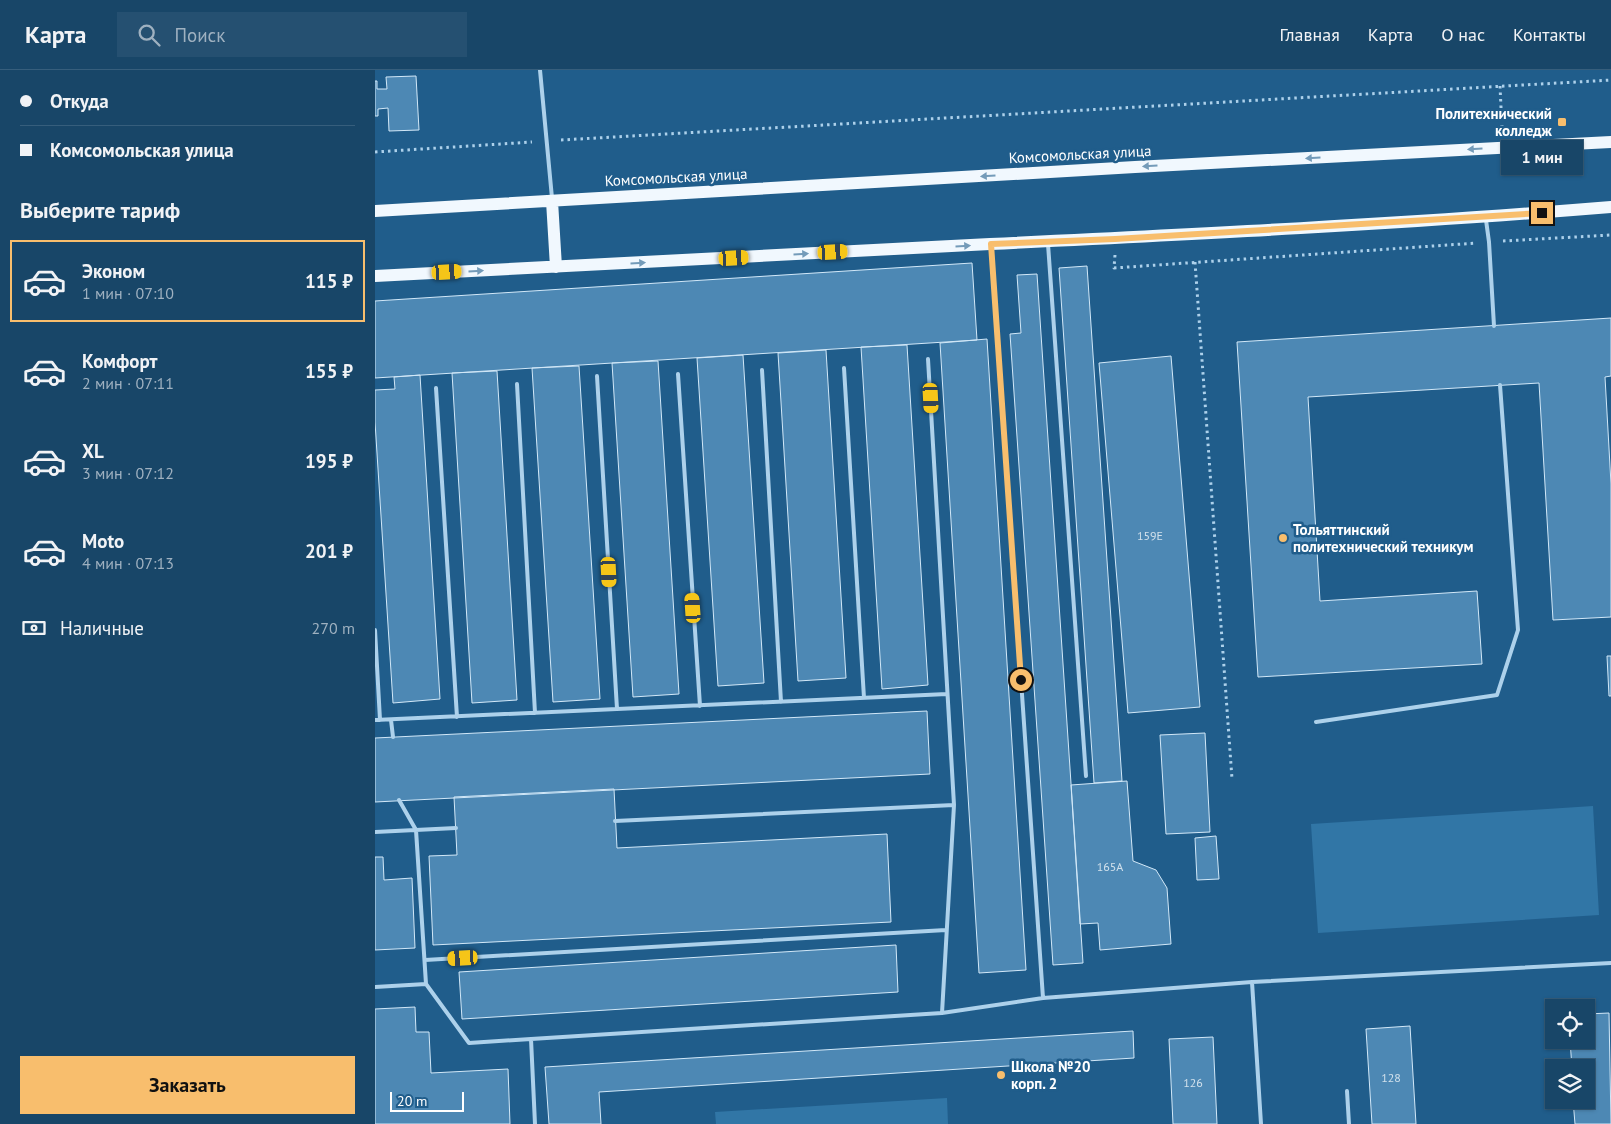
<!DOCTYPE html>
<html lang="ru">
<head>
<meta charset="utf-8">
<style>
	body { margin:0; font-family:"PT Sans",sans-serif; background:#255071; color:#f1f3f6; height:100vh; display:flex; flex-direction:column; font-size:19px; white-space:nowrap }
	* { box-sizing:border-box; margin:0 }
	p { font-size:16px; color:#9fb1c0 }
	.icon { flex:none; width:28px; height:28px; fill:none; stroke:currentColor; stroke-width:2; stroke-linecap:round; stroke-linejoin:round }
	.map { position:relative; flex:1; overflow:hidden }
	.panel { display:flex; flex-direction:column; background:#184668; width:375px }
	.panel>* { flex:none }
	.hud { display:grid; align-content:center; height:110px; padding:0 20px; background:#184668 }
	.buttons { position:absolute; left:1170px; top:929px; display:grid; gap:10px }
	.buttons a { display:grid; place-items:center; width:50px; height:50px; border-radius:0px; background:#184668; box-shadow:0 1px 4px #0004,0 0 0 1px #365e7c; font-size:25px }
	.scale { position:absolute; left:15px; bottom:12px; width:74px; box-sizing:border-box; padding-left:5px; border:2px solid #fff; border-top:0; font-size:14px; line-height:18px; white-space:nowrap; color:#fff; -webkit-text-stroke:4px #205d8b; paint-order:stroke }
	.end { position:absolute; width:22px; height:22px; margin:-11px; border:6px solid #f8be6d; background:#111; box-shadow:0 0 0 2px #111 }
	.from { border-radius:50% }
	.bubble { position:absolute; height:35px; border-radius:0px; background:#184668; box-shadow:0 1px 4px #0004,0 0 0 1px #365e7c; font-size:16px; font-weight:700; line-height:35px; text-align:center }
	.car { position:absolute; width:15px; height:30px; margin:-15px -8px; border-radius:6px; box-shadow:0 0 4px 1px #0007; background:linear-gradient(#f5c518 24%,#345 0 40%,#f5c518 0 76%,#345 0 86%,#f5c518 0) }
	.hud b { display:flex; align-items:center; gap:18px; height:48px; font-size:19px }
	.hud b+b { border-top:1px solid #365e7c }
	.hud i { width:12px; height:12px; background:#f1f3f6 }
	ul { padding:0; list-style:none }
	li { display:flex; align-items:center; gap:15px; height:82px; margin:0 10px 8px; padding:0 10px; border:2px solid transparent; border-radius:0px }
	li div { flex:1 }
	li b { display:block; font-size:19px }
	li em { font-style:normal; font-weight:700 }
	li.selected { border-color:#f8be6d }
	li>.icon { width:45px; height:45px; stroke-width:1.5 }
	h2 { padding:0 20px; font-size:22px; line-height:60px }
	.pay { display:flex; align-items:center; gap:12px; height:55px; padding:0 20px; font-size:19px }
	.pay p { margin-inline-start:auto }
	.button { display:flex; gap:10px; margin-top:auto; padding:10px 20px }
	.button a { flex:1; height:58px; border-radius:0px; background:#f8be6d; color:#111; font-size:20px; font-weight:700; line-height:58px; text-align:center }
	header { display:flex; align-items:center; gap:30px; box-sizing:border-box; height:70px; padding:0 25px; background:#184668; border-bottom:1px solid #365e7c }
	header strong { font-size:24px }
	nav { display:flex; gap:28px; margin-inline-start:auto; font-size:18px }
	.search { width:350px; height:45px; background:#255071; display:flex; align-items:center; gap:12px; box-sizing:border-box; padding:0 18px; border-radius:0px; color:#9fb1c0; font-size:19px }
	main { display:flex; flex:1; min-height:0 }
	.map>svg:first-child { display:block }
	.green { fill:#3176a6 }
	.building { fill:#4d88b4; stroke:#d2e8f8 }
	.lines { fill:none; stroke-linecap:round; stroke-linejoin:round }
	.path { stroke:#add1eb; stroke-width:3; stroke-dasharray:2.5 4; stroke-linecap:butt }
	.service { stroke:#add1eb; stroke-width:4 }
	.primary { stroke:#f1f8fe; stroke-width:12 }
	.oneway { fill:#749bb9 }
	.route { stroke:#f8be6d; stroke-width:6 }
	.poi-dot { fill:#f8be6d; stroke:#205d8b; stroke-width:2 }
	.labels { text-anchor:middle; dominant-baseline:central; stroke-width:5; stroke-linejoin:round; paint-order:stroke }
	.number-label { font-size:12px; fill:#d2e1ec }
	.poi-label { font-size:15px; font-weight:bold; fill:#fff; stroke:#205d8b; text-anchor:start }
	.street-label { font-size:15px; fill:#fff; stroke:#205d8b }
</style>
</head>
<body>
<header>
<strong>Карта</strong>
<div class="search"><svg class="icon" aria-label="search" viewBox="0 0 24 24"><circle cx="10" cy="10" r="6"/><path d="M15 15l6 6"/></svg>Поиск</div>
<nav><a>Главная</a><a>Карта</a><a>О нас</a><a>Контакты</a></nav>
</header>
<main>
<section class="panel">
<div class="hud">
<b><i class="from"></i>Откуда</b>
<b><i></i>Комсомольская улица</b>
</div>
<h2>Выберите тариф</h2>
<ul>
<li class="selected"><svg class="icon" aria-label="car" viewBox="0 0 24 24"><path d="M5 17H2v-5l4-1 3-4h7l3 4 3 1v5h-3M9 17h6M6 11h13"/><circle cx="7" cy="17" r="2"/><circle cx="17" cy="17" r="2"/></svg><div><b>Эконом</b><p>1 мин · 07:10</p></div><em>115 ₽</em></li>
<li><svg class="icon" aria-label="car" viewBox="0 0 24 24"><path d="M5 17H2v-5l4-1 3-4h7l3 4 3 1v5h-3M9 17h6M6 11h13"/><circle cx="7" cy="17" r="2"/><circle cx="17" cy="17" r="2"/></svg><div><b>Комфорт</b><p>2 мин · 07:11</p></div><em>155 ₽</em></li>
<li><svg class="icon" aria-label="car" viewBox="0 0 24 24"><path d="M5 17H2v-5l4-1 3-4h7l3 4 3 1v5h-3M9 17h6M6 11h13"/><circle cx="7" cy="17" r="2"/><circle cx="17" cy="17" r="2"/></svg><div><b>XL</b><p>3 мин · 07:12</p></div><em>195 ₽</em></li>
<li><svg class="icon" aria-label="car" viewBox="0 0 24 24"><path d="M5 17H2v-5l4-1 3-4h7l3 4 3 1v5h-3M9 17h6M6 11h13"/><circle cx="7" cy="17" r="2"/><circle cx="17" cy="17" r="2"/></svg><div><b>Moto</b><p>4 мин · 07:13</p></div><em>201 ₽</em></li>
</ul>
<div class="pay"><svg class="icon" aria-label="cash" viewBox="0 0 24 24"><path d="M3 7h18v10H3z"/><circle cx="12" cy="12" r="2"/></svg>Наличные<p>270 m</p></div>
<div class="button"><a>Заказать</a></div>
</section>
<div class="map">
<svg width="1236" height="1054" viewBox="0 0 1236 1054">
	<rect width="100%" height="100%" fill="#205d8b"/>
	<path class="green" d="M 1218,736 L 1224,845 L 943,863 L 936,754 Z
		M 572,1028 L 573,1054 L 341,1054 L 340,1042 Z"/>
	<path class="building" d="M 41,6 L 44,60 L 14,61 L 13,38 L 3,39 L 3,46 L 0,46 L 0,11 L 2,11 L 2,19 L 12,19 L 11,7 Z
		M 597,193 L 602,270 L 0,308 L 0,231 Z
		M 712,196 L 747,711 L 719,713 L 684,198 Z
		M 662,204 L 708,893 L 678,895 L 635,264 L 646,263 L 642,205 Z
		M 1236,248 L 1236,306 L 1230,307 L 1236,414 L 1236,547 L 1178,550 L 1164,313 L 933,327 L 945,531 L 1102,521 L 1107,594 L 883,607 L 862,272 Z
		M 612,269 L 651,900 L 604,903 L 565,273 Z
		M 532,275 L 553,615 L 507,619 L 486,277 Z
		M 451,280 L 471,608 L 423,611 L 403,283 Z
		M 368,285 L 389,613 L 343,616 L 322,288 Z
		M 796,286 L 825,637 L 753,643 L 724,293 Z
		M 283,291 L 304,624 L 258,627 L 237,293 Z
		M 204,296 L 225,629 L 178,632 L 157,298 Z
		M 122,301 L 142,630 L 97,633 L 77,303 Z
		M 45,305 L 65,629 L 18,633 L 0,352 L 0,320 L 20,319 L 19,307 Z
		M 1232,586 L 1236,586 L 1236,626 L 1234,626 Z
		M 552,641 L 555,704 L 0,732 L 0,668 Z
		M 830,663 L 835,762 L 791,764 L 785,665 Z
		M 752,711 L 758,791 L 781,800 L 792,818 L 796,874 L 725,880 L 723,853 L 705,854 L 696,715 Z
		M 239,719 L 242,778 L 512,764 L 516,852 L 58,875 L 54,786 L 82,785 L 79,727 Z
		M 841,766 L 844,809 L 822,810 L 820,768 Z
		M 0,787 L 8,787 L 9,810 L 37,808 L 40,878 L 0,880 Z
		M 521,875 L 523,922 L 87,949 L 84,902 Z
		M 40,937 L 41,962 L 54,962 L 56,1003 L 133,999 L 135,1054 L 0,1054 L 0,939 Z
		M 1234,943 L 1236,1054 L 1200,1054 L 1198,1030 L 1211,1030 L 1211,998 L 1197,998 L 1195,970 L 1211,970 L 1211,944 Z
		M 1035,956 L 1041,1054 L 997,1054 L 991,959 Z
		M 758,961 L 759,988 L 224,1022 L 226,1054 L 174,1054 L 170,997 Z
		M 838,967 L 842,1054 L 798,1054 L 794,969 Z"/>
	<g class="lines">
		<path class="path" d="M 1125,16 L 1127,59
			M 186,70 L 1236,10
			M 0,82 L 157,72
			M 1128,171 L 1236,165
			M 740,185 L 739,198 L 1102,173
			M 820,192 L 857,709"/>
		<path class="service" d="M 165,0 L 177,128
			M 1111,150 L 1114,172 L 1119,256
			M 673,174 L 711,706
			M 616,176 L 668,928
			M 553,289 L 579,735
			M 469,298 L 489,628
			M 387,300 L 406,632
			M 303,304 L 325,636
			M 222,306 L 242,639
			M 142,314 L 160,643
			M 61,318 L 82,647
			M 0,560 L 5,650
			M 0,650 L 572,624
			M 16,650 L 18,667
			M 941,652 L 1122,625 L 1143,560 L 1125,315
			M 24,730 L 41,760 L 51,914 L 94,973 L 156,969
			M 240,751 L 579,735 L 567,943
			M 0,762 L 81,758
			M 50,890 L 571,860
			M 877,912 L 886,1054
			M 0,917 L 51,914
			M 972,1021 L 974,1054
			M 160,1054 L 156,969 L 567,943 L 668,928 L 877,912 L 1236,893"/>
		<path class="primary" d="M 177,131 L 181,197
			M 0,141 L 760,97 L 1236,72
			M 0,206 C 205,196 410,184 615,174 C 822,164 1029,154 1236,137"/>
	</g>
	<defs><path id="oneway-solid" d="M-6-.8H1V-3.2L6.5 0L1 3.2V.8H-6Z" transform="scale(1.25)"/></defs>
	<g class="oneway">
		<use href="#oneway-solid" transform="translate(1100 79) rotate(177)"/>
		<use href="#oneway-solid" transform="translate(938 88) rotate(177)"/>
		<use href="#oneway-solid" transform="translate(775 96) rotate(177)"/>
		<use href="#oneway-solid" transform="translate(613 106) rotate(177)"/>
		<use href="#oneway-solid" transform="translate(588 176) rotate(-3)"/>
		<use href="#oneway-solid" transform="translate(426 184) rotate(-3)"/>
		<use href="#oneway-solid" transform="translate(263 193) rotate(-3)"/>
		<use href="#oneway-solid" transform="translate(101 201) rotate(-3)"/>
	</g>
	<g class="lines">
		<path class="route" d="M 646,610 L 616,174 L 740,169 L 1167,143"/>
	</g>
	<g class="poi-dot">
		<rect x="1182" y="47" width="10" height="10" rx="2.5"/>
		<circle cx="908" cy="468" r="5"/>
		<circle cx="626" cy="1005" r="5"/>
	</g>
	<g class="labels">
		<g class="number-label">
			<text x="775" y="465">159Е</text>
			<text x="735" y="796">165А</text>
			<text x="1016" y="1007">128</text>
			<text x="818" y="1012">126</text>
		</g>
		<g class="poi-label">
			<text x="1177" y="43" text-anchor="end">Политехнический<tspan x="1177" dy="17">колледж</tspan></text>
			<text x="918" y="459">Тольяттинский<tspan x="918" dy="17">политехнический техникум</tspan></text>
			<text x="636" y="996">Школа №20<tspan x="636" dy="17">корп. 2</tspan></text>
		</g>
		<g class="street-label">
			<text transform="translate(705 84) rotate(-3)">Комсомольская улица</text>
			<text transform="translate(301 107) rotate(-3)">Комсомольская улица</text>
		</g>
	</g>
</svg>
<div class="buttons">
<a><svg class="icon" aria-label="locate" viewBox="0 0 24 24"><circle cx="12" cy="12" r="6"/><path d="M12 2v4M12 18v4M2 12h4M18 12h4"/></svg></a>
<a><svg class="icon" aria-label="layers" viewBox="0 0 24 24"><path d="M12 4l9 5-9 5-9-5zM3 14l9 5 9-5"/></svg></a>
</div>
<div class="scale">20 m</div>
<i class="end from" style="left:646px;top:610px"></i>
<i class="end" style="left:1167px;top:143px"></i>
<div class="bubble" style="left:1126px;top:70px;width:82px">1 мин</div>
<i class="car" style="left:458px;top:182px;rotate:87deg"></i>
<i class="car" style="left:359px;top:188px;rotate:87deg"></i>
<i class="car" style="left:72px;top:202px;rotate:87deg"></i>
<i class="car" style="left:556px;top:328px;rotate:177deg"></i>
<i class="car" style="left:234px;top:502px;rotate:177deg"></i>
<i class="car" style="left:318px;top:538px;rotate:356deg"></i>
<i class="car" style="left:88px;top:888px;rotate:267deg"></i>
</div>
</main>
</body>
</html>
